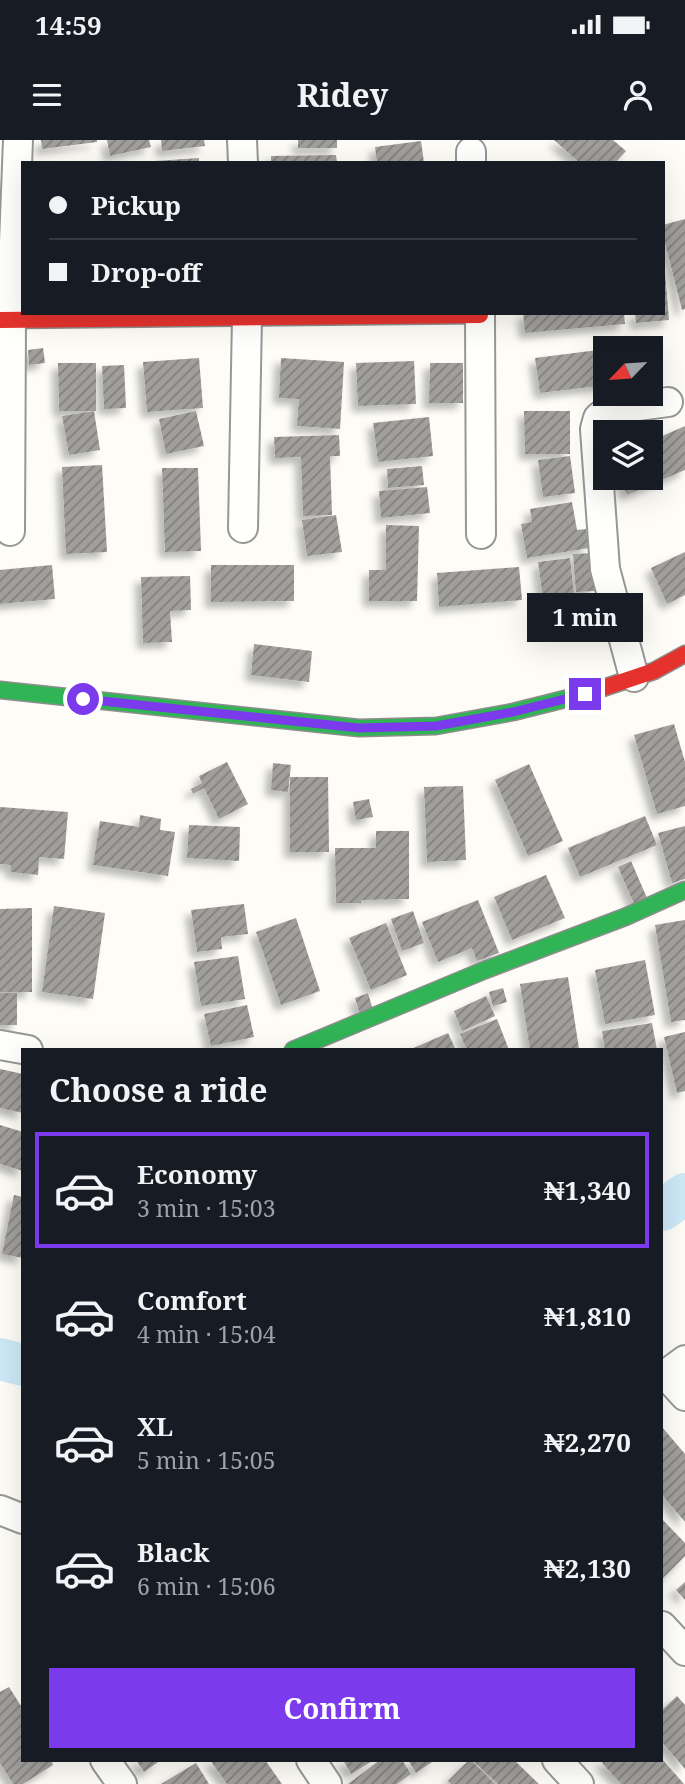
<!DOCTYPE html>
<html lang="en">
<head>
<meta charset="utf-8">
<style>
	body { margin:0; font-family:"Noto Serif",serif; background:#20242c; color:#f1f3f6; height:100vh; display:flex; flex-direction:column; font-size:26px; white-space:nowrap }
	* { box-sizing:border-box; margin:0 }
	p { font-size:23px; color:#9ea1a6 }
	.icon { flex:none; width:38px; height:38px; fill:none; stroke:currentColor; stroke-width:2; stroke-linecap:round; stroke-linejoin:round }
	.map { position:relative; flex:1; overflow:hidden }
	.sheet { position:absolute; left:21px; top:908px; width:642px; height:714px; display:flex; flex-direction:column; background:#171b24; border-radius:0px; box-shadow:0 7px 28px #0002 }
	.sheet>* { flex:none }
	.top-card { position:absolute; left:21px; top:21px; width:644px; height:154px; border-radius:0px; box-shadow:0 7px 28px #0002; display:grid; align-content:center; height:154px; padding:0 28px; background:#171b24 }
	.needle { width:46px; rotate:245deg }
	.fabs { position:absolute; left:593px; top:196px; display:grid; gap:14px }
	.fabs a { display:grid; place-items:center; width:70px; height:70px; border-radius:0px; background:#171b24; box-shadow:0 7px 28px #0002; font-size:35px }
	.end { position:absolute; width:32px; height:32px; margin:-16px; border:9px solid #7c3aed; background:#fff; box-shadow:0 0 0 4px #fff }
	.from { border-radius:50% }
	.bubble { position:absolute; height:49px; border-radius:0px; background:#171b24; box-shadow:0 7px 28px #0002; font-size:23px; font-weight:700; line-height:49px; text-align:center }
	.top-card b { display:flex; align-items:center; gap:24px; height:66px; font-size:26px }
	.top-card b+b { border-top:2px solid #363941 }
	.top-card i { width:18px; height:18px; background:#f1f3f6 }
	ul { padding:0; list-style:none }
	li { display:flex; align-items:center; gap:21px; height:116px; margin:0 14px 10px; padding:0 14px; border:4px solid transparent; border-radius:0px }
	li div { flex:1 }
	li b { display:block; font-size:26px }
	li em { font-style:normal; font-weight:700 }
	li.active { border-color:#7c3aed }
	li>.icon { width:63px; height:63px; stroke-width:1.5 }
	h2 { padding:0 28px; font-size:32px; line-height:84px }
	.button { display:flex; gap:14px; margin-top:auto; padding:14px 28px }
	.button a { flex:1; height:80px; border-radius:0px; background:#7c3aed; color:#fff; font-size:28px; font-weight:700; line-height:80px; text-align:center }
	.status { display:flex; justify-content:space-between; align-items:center; height:49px; padding:0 35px; background:#171b24; direction:ltr }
	.status svg { height:19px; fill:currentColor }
	header { display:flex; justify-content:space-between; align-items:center; height:91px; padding:0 28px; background:#171b24; font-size:32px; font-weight:700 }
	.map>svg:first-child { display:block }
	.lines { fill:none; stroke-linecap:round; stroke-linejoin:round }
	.river { stroke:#cde8f7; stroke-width:42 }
	.building { fill:url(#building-hatch); filter:url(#shadow) }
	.street-casing { stroke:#979795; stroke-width:32 }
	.fast-casing { stroke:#8e8d8b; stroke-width:19 }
	.jam-casing { stroke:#8e8d8b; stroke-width:19 }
	.street { stroke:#fffffe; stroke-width:28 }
	.fast { stroke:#30b455; stroke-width:16 }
	.jam { stroke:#e5322d; stroke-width:16 }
	.route { stroke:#7c3aed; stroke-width:9 }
</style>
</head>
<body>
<div class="status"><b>14:59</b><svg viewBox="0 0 49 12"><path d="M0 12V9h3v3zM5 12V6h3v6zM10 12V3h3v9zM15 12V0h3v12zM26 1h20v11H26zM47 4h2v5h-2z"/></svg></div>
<header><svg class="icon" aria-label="menu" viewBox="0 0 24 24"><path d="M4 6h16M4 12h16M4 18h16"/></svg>Ridey<svg class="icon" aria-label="person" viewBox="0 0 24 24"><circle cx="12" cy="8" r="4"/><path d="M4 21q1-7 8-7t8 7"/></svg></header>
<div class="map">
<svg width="685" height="1644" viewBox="0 0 685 1644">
	<defs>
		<pattern id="building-hatch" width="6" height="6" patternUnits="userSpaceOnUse" patternTransform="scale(1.75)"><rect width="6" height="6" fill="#a19f9c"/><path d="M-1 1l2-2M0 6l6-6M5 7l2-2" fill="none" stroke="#82807e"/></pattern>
		<filter id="shadow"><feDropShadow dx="-6" dy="6" stdDeviation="3.5" flood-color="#0004"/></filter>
	</defs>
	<rect width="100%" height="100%" fill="#fdfcf7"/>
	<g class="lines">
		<path class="river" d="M 662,1070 L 685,1054
			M 0,1219 L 23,1225"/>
	</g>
	<path class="building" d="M 41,0 L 97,0 L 97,2 L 42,9 Z
		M 107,0 L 149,0 L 151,7 L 110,16 Z
		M 161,0 L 204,0 L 205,6 L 162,11 Z
		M 298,0 L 337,0 L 337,8 L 298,8 Z
		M 554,0 L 613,0 L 626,11 L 615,23 L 580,23 Z
		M 421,1 L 424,23 L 377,23 L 375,7 Z
		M 336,15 L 337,23 L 271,23 L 271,16 Z
		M 199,18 L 199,23 L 155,23 L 155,21 Z
		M 685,79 L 685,169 L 682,170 L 663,95 L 663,85 Z
		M 663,131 L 665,131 L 669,180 L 636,183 L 635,173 L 663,173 Z
		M 523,173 L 624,173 L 625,184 L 525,193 Z
		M 43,208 L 45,223 L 29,225 L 28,210 Z
		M 606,209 L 606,245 L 540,253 L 535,218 Z
		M 199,218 L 203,268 L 147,272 L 143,222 Z
		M 281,218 L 344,222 L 340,289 L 297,286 L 299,259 L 279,258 Z
		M 414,221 L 416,264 L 358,266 L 356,223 Z
		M 58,223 L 96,223 L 96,271 L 59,271 Z
		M 430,223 L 463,223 L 463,263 L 429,263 Z
		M 124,225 L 126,268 L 104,269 L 102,226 Z
		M 94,271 L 100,310 L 69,315 L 62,276 Z
		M 196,271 L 204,306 L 166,314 L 159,279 Z
		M 524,271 L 570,271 L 570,314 L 525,314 Z
		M 429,277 L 433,316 L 378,322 L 373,283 Z
		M 685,286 L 685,330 L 627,355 L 619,338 L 651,338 L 651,301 Z
		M 339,295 L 340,316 L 330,316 L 332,375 L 303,376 L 301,317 L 275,318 L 274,297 Z
		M 570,316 L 575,353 L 543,357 L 538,320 Z
		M 102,325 L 107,412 L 66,414 L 62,327 Z
		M 422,326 L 424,345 L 388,348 L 387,329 Z
		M 162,328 L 198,328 L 201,411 L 165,412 Z
		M 427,347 L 430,373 L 381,378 L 379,351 Z
		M 572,362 L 577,390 L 586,389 L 589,408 L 527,418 L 521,384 L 532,382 L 530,369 Z
		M 336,375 L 342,412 L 307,416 L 302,380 Z
		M 386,385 L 419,386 L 417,461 L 369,461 L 369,430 L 386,430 Z
		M 685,412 L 685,455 L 667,464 L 651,428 Z
		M 593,413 L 595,451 L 576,452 L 573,414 Z
		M 570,418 L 574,454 L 543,458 L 538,422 Z
		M 52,425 L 55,459 L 0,464 L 0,430 Z
		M 211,425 L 294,425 L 294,461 L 211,462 Z
		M 519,427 L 522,460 L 439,467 L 437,433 Z
		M 190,436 L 191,470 L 170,471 L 172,502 L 143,503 L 141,437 Z
		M 572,457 L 574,470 L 550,473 L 548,461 Z
		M 254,504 L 312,511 L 309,542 L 251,535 Z
		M 674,584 L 685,622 L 685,666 L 657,674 L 634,595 Z
		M 227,622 L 248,664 L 219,679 L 204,648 L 193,654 L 191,649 L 202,643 L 199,636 Z
		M 273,623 L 291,625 L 288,652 L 271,650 Z
		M 529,624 L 563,701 L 528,716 L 495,640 Z
		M 290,637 L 328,637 L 329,712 L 290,712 Z
		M 463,646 L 466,720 L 427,722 L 424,647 Z
		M 369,659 L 373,677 L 356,680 L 353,662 Z
		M 0,667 L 68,672 L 64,719 L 39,717 L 38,735 L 11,732 L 11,725 L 0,724 Z
		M 140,675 L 161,679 L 160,690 L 175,692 L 168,736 L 93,725 L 100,681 L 139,687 Z
		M 645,676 L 657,705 L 580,737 L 568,708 Z
		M 189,685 L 240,687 L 239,721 L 187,718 Z
		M 685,686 L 685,739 L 672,743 L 658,693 Z
		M 376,691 L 409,691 L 409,759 L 361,760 L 361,763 L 336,763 L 335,708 L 376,708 Z
		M 631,721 L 647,758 L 634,764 L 618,727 Z
		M 546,735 L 565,778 L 512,800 L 494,757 Z
		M 478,760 L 499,813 L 477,821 L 472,808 L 438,822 L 422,782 Z
		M 244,764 L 248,794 L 221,797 L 222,809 L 197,812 L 191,770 Z
		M 54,766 L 105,773 L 93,859 L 42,852 Z
		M 32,768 L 32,852 L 0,852 L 0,769 Z
		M 413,771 L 424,803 L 402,811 L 391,779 Z
		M 296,778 L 320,851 L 281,865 L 256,792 Z
		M 685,780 L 685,880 L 671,882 L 655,785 Z
		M 386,783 L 407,835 L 371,850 L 349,798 Z
		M 238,816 L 245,859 L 201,866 L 194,822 Z
		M 645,820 L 655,875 L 605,884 L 595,830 Z
		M 568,837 L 579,909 L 530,910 L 520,844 Z
		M 503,848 L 507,862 L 493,866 L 489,852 Z
		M 0,853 L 17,853 L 17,885 L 0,885 Z
		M 368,853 L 373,870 L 360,874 L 355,858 Z
		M 486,856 L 495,876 L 462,891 L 454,871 Z
		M 247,865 L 254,897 L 211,906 L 204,874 Z
		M 497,879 L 509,910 L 467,910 L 460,894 Z
		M 652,883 L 657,910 L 605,910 L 602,891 Z
		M 685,892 L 685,951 L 677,953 L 664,897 Z
		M 448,893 L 456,910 L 409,910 Z
		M 0,929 L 23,934 L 23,973 L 0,968 Z
		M 0,985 L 23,992 L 23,1031 L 0,1024 Z
		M 14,1055 L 23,1057 L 23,1118 L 2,1114 Z
		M 662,1287 L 685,1314 L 685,1382 L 662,1355 Z
		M 662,1379 L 685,1403 L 685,1416 L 662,1439 Z
		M 685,1442 L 685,1460 L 676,1450 Z
		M 9,1547 L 23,1569 L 23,1620 L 51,1620 L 53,1625 L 23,1644 L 13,1644 L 0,1623 L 0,1552 Z
		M 677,1556 L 685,1565 L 685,1629 L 662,1602 L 662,1570 Z
		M 136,1620 L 161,1620 L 144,1632 Z
		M 210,1620 L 265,1620 L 282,1644 L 227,1644 Z
		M 343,1620 L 374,1620 L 351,1634 Z
		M 380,1620 L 402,1620 L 411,1634 L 397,1644 L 348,1644 Z
		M 408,1620 L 435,1620 L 416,1633 Z
		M 469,1620 L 471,1620 L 495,1644 L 451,1644 L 448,1641 Z
		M 475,1620 L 514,1620 L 539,1644 L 498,1644 L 474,1622 Z
		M 605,1620 L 663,1620 L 684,1644 L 621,1644 L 602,1623 Z
		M 196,1623 L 209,1644 L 161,1644 Z"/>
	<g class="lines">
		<defs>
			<path id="street" d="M 242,0 L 243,23
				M 471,12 L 471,23
				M 480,175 L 481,394
				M 243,388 L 247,177
				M 10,391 L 11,180 L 18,0
				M 634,537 L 605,429 L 595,289 L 598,278 L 608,270 L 668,262
				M 0,905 L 28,910
				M 665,1234 L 685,1256
				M 662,1237 L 685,1220
				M 0,1370 L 23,1379
				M 662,1486 L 685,1511
				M 105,1620 L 122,1644
				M 311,1620 L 327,1644
				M 557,1620 L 579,1644"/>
			<path id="fast" d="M 0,550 L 359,588 L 436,586 L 513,572 L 585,554
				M 293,910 L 485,830 L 625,777 L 685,750"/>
			<path id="jam" d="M 0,180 L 480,175 L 479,173
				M 585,554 L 654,531 L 685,514"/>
		</defs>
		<use href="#street" class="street-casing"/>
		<use href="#fast" class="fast-casing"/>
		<use href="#jam" class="jam-casing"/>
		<use href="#street" class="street"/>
		<use href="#fast" class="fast"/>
		<use href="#jam" class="jam"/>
	</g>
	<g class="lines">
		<path class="route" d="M 83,559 L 359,588 L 436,586 L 513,572 L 585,554"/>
	</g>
</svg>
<div class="fabs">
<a><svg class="needle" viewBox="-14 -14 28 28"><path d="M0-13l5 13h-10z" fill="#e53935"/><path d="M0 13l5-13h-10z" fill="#9ea1a6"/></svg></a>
<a><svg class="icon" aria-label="layers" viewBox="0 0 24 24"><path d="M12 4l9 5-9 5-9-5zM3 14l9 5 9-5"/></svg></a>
</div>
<i class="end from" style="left:83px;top:559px"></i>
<i class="end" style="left:585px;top:554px"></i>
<div class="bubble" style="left:527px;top:453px;width:116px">1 min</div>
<div class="top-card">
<b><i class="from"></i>Pickup</b>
<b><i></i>Drop-off</b>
</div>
<section class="sheet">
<h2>Choose a ride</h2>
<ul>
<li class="active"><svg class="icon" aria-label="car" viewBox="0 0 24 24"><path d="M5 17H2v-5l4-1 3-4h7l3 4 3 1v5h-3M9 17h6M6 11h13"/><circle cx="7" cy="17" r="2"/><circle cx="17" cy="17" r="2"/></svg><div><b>Economy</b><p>3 min · 15:03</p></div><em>₦1,340</em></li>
<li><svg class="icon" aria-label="car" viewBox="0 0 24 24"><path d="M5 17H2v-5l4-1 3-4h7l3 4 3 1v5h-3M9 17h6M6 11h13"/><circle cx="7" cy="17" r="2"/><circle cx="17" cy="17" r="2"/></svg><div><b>Comfort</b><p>4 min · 15:04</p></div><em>₦1,810</em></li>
<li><svg class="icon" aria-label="car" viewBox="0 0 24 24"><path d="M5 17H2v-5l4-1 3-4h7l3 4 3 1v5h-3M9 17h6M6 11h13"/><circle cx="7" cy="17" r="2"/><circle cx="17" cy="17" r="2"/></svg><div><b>XL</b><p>5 min · 15:05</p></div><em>₦2,270</em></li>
<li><svg class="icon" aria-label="car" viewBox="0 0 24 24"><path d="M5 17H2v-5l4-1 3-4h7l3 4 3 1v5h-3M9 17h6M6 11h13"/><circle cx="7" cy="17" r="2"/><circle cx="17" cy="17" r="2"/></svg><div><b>Black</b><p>6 min · 15:06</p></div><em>₦2,130</em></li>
</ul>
<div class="button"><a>Confirm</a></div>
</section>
</div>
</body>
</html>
